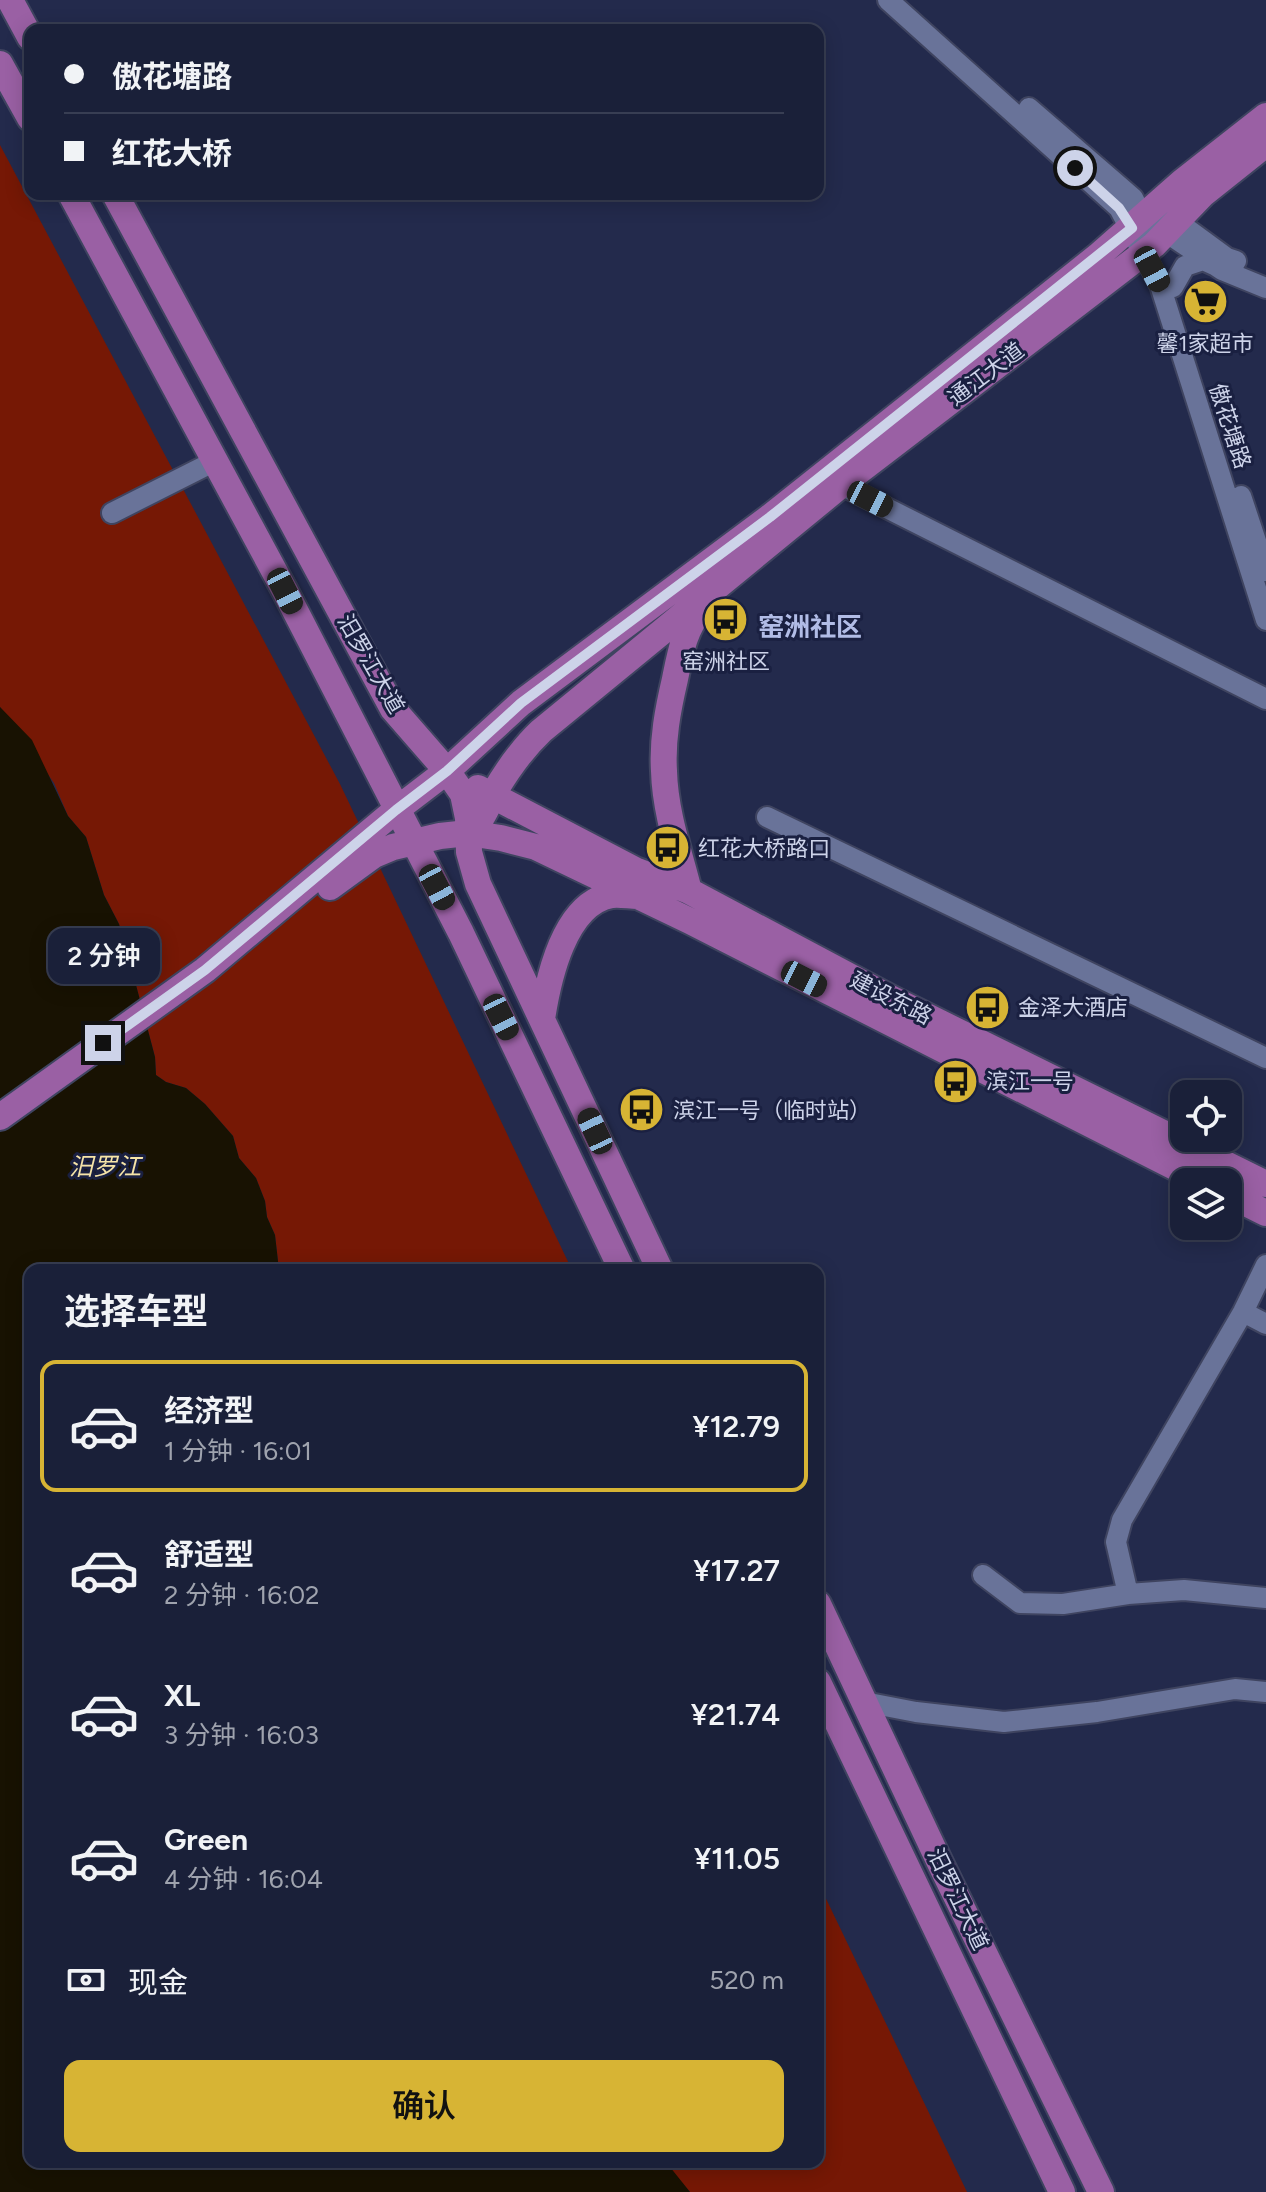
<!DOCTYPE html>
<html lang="zh">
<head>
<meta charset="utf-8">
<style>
	body { margin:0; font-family:Figtree,"Noto Sans SC",sans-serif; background:#232841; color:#f1f3f6; height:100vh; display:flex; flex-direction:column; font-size:30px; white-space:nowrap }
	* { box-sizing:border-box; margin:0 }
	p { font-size:26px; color:#9fa3ae }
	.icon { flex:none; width:44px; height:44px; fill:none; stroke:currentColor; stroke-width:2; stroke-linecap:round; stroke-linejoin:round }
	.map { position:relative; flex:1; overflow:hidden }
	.sheet { position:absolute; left:24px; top:1264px; width:800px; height:904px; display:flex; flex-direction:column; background:#1a2039; border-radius:16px; box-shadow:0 4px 20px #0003,0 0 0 2px #383e53 }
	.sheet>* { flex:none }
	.banner { position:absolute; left:24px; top:24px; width:800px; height:176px; border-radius:16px; box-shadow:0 4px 20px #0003,0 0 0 2px #383e53; display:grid; align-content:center; height:176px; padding:0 40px; background:#1a2039 }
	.tools { position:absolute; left:1170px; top:1080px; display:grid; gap:16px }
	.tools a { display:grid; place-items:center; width:72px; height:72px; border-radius:16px; background:#1a2039; box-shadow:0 4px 20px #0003,0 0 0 2px #383e53; font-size:40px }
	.end { position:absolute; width:36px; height:36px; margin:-18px; border:10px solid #cdd3e9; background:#111; box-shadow:0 0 0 4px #111 }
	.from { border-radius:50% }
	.bubble { position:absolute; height:56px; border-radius:16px; background:#1a2039; box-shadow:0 4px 20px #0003,0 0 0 2px #383e53; font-size:26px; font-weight:600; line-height:56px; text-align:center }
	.car { position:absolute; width:24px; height:48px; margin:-24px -12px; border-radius:10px; box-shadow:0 0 6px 2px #0007; background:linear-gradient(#222 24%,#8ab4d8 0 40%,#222 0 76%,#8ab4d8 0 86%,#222 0) }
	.banner b { display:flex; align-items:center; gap:28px; height:76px; font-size:30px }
	.banner b+b { border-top:2px solid #383e53 }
	.banner i { width:20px; height:20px; background:#f1f3f6 }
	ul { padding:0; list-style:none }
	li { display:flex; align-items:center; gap:24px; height:132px; margin:0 16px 12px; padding:0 24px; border:4px solid transparent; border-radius:16px }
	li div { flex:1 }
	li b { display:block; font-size:30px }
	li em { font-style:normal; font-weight:600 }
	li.current { border-color:#d7b434 }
	li>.icon { width:72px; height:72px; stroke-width:1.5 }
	h2 { padding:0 40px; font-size:36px; line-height:96px }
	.pay { display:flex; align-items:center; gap:20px; height:88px; padding:0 40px; font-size:30px }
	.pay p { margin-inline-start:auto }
	.button { display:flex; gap:16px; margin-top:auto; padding:16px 40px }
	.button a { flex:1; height:92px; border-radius:16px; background:#d7b434; color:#111; font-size:32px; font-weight:600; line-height:92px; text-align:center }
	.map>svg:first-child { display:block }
	.green { fill:#761805 }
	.water { fill:#181202 }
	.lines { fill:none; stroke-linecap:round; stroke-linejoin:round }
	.minor-casing { stroke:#3f4460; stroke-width:24 }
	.major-casing { stroke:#3f4460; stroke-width:30 }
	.minor { stroke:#697399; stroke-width:20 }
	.major { stroke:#9a60a4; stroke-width:26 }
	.route { stroke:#cdd3e9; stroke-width:10 }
	.labels { text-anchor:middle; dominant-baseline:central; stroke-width:6; stroke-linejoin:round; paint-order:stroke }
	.poi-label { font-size:22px; fill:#cdd3e9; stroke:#1a2041; text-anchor:start }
	.street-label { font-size:22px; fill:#cdd3e9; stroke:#1a2041 }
	.water-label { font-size:24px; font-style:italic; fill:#f6e4a8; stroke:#1a2041 }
	.quarter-label { font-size:26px; font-weight:bold; fill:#b1bce6; stroke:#1a2041 }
</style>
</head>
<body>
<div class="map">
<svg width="1266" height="2192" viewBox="0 0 1266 2192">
	<rect width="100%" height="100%" fill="#232a4c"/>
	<path class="green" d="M 0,145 L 340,784 L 572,1270 L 279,1270 L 275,1235 L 267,1217 L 265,1201 L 256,1178 L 239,1158 L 233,1136 L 205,1104 L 186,1088 L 166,1082 L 156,1075 L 155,1057 L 131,966 L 119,924 L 104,895 L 86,837 L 68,816 L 54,783 L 0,707 Z
		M 818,1882 L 967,2192 L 690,2192 L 667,2165 L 666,2162 L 818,2162 Z"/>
	<path class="water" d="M 0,707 L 32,740 L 68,816 L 86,837 L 104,895 L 119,924 L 131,966 L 155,1057 L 156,1075 L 166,1082 L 186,1088 L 205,1104 L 233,1136 L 239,1158 L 256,1178 L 265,1201 L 267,1217 L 275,1235 L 279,1270 L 30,1270 L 30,2162 L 666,2162 L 690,2192 L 0,2192 Z"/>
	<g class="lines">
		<defs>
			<path id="minor" d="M 888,0 L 1119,208 L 1160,285 L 1266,620
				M 1029,108 L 1133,198 L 1148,228
				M 1167,214 L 1227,258 L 1236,261
				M 1155,225 L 1222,270 L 1266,288
				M 1173,287 L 1185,266 L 1203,260 L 1214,265
				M 834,475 L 841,485 L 1266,699
				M 1241,496 L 1266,571
				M 112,513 L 215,461
				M 767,817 L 1266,1058
				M 1243,1312 L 1266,1324
				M 983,1575 L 1020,1603 L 1063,1604 L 1128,1594 L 1184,1590 L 1266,1598
				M 1128,1594 L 1116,1542 L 1122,1520 L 1243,1312 L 1266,1265
				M 864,1702 L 916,1712 L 1004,1722 L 1097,1712 L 1235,1689 L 1266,1692"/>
			<path id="major" d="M 10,0 L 30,37
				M 0,64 L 30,118
				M 71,194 L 285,591 L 461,933 L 622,1270
				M 115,194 L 393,709 L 447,771 L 463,794 L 468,818 L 469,852 L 478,884 L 660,1270
				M 478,788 L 635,870 L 689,891 L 894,1000 L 1266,1184
				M 468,833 C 482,822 487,807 495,791 C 508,769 522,749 541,731 L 841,485 L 1154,245 L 1203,194 L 1266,144
				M 330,887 L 374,855 L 393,847 L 440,836 L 468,833 L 501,838 L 536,847 L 690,921 L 1204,1182
				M 689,891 C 679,852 665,811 664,771 C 662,740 668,709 675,679 C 681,649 684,631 703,605
				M 542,1019 C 548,980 564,903 612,895 C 620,894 630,896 637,896
				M 0,1117 L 205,970 L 396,810 L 447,771 L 521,703 L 770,517 L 1098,256 L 1182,182 L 1266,116
				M 1228,1194 L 1266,1213
				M 818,1604 L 940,1863 L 1101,2192
				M 818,1682 L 1062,2192"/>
		</defs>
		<use href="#minor" class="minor-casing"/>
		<use href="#major" class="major-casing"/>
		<use href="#minor" class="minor"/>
		<use href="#major" class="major"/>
	</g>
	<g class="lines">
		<path class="route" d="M 103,1043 L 205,970 L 396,810 L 447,771 L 521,703 L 770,517 L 1132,228 L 1119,208 L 1075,168"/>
	</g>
	<defs>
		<symbol id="supermarket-disc" viewBox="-11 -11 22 22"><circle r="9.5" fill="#d7b434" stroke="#1a2041"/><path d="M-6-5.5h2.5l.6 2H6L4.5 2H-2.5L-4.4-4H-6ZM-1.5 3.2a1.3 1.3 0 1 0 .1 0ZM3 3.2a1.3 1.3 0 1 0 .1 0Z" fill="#111"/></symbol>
		<symbol id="bus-disc" viewBox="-11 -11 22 22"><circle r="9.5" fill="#d7b434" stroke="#1a2041"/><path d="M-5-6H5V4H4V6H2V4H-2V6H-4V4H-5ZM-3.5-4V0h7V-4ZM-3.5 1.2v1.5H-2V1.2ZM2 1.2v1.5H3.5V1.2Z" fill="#111"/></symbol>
	</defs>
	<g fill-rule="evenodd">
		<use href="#supermarket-disc" x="1180" y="276" width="51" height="51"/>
		<use href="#bus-disc" x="700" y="594" width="51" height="51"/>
		<use href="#bus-disc" x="642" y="822" width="51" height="51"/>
		<use href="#bus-disc" x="962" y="982" width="51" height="51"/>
		<use href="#bus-disc" x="930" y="1056" width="51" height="51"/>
		<use href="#bus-disc" x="616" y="1084" width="51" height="51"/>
	</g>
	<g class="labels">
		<g class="poi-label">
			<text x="1205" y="343" text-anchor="middle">馨1家超市</text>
			<text x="726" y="661" text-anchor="middle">窑洲社区</text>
			<text x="698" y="848">红花大桥路口</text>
			<text x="1018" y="1007">金泽大酒店</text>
			<text x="986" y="1081">滨江一号</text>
			<text x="673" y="1110">滨江一号（临时站）</text>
		</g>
		<g class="street-label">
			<text transform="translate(986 374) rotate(-37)">通江大道</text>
			<text transform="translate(1230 426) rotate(72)">傲花塘路</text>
			<text transform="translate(371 664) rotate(60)">汨罗江大道</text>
			<text transform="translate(891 998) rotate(27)">建设东路</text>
			<text transform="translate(958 1899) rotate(64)">汨罗江大道</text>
		</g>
		<g class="water-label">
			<text x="105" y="1166">汨罗江</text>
		</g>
		<g class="quarter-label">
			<text x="810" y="627">窑洲社区</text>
		</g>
	</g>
</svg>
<div class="tools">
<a><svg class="icon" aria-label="locate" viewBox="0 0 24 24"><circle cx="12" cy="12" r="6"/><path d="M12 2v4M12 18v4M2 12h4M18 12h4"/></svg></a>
<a><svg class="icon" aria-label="layers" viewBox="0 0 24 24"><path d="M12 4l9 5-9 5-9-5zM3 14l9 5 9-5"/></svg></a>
</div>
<i class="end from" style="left:1075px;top:168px"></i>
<i class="end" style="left:103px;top:1043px"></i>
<div class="bubble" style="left:48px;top:928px;width:112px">2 分钟</div>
<i class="car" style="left:1152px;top:269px;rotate:152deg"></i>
<i class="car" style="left:870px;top:499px;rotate:117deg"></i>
<i class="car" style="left:285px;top:591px;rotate:153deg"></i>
<i class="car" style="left:437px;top:887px;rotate:152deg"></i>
<i class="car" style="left:804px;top:979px;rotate:117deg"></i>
<i class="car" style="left:501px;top:1017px;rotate:154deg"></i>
<i class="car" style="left:595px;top:1131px;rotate:335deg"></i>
<div class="banner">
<b><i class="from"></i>傲花塘路</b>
<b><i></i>红花大桥</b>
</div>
<section class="sheet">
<h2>选择车型</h2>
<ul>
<li class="current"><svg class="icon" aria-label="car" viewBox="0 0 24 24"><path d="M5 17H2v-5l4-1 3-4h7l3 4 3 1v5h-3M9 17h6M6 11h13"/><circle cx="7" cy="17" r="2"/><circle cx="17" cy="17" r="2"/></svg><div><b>经济型</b><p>1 分钟 · 16:01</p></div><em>¥12.79</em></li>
<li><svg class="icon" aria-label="car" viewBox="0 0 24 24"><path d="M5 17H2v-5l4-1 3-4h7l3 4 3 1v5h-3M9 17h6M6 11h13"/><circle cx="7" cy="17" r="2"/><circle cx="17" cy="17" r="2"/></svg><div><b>舒适型</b><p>2 分钟 · 16:02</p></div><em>¥17.27</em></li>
<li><svg class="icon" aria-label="car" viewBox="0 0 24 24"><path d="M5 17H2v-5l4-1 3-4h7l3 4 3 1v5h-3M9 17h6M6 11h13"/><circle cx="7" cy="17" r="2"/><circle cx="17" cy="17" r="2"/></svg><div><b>XL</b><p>3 分钟 · 16:03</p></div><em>¥21.74</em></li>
<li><svg class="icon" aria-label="car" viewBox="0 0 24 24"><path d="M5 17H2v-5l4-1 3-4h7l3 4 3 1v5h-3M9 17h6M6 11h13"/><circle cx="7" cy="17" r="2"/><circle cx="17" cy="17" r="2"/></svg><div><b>Green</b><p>4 分钟 · 16:04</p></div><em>¥11.05</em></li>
</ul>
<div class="pay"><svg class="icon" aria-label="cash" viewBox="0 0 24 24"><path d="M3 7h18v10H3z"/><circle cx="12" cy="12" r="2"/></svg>现金<p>520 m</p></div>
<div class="button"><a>确认</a></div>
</section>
</div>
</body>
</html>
